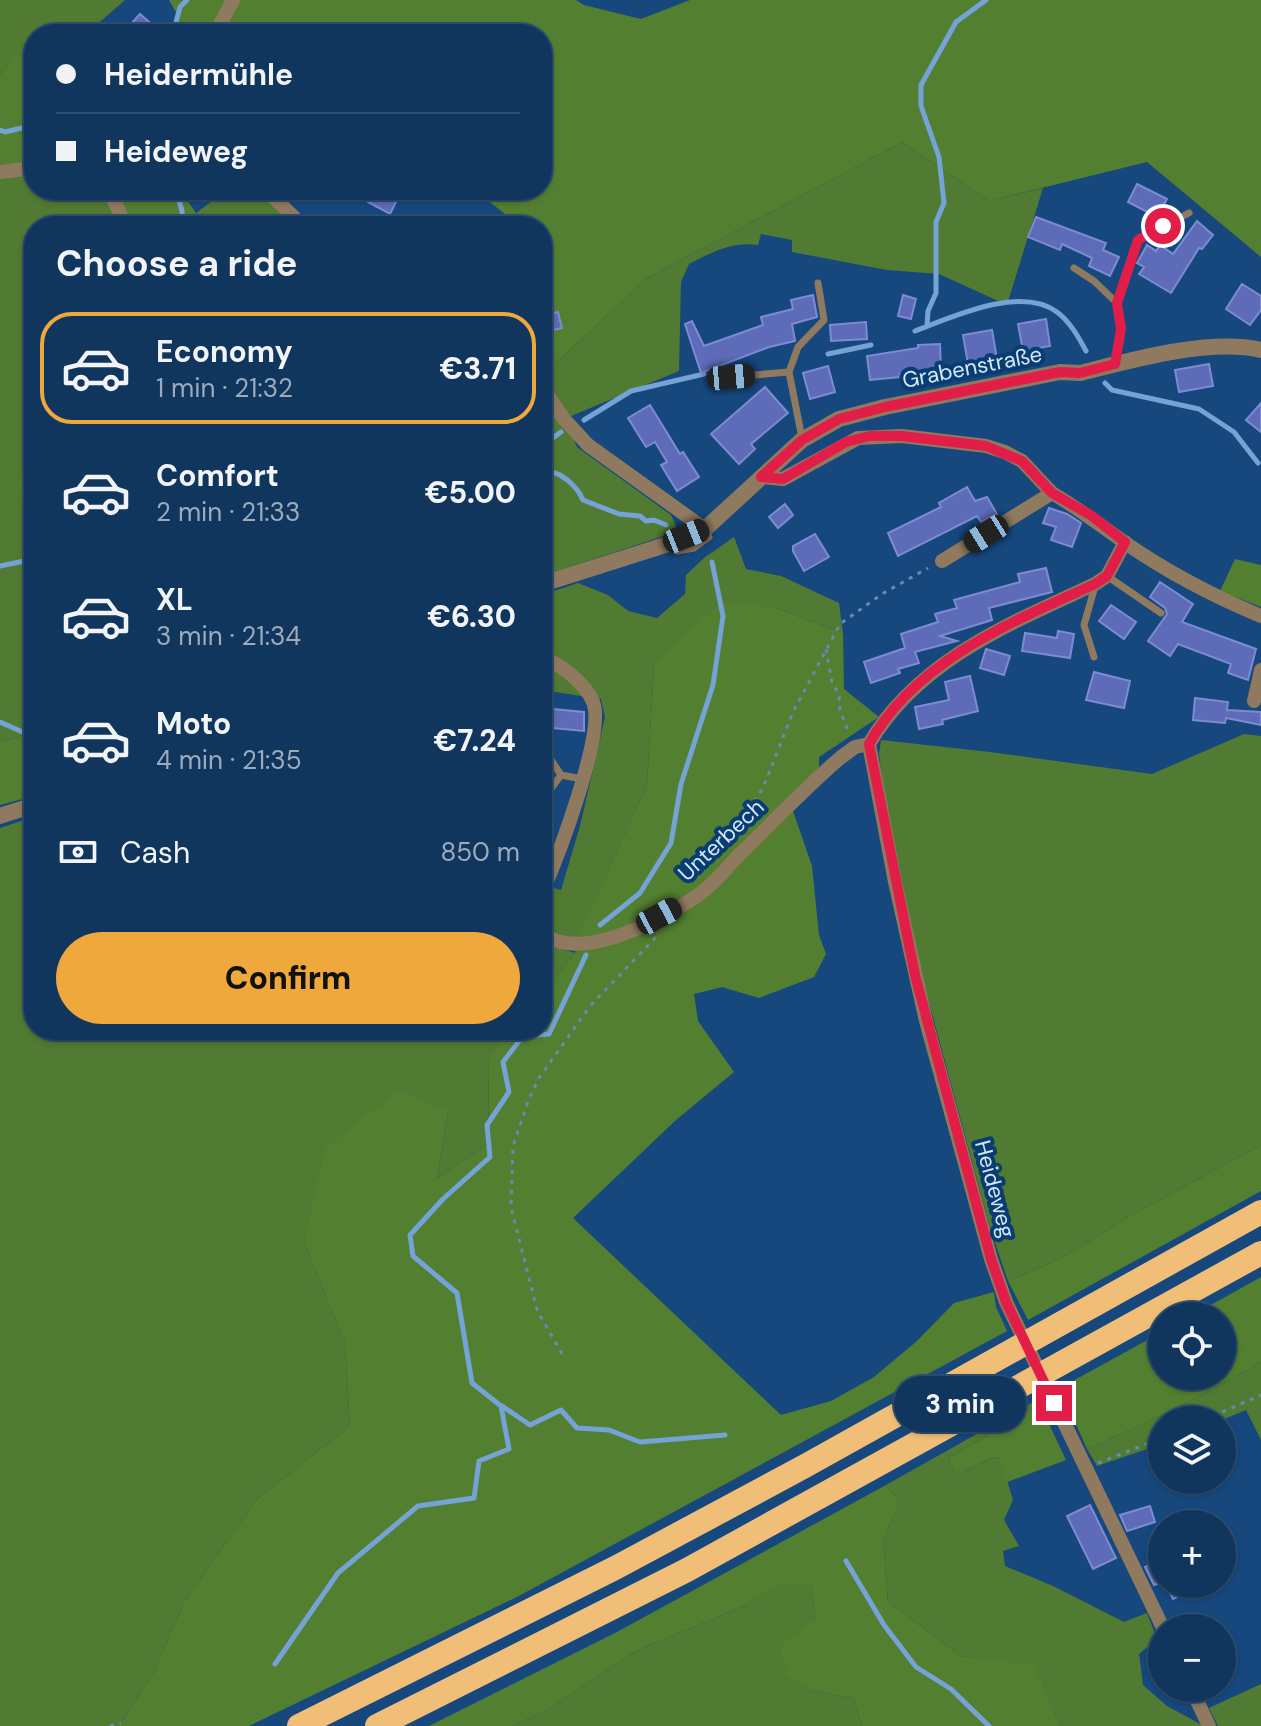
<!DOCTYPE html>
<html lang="en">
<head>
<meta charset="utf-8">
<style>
	body { margin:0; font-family:"DM Sans",sans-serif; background:#193e64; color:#f1f3f6; height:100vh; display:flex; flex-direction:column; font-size:30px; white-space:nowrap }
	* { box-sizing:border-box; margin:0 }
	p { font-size:26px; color:#9cabbc }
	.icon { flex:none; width:44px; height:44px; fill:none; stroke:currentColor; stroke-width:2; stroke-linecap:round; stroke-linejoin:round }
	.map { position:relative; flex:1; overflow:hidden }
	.details { position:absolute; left:24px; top:216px; width:528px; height:824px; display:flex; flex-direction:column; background:#10365e; border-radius:32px; box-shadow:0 2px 6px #0004,0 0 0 2px #305073 }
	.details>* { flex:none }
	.top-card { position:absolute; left:24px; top:24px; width:528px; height:176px; border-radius:32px; box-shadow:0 2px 6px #0004,0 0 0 2px #305073; display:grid; align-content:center; height:176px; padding:0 32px; background:#10365e }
	.controls { position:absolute; left:1148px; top:1302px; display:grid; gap:16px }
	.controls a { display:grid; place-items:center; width:88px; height:88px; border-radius:50%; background:#10365e; box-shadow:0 2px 6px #0004,0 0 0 2px #305073; font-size:40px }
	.end { position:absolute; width:36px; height:36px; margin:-18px; border:10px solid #e11d48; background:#fff; box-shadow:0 0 0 4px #fff }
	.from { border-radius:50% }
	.bubble { position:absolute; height:56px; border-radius:28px; background:#10365e; box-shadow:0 2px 6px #0004,0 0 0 2px #305073; font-size:26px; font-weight:800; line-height:56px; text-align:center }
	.car { position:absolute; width:24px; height:48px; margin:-24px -12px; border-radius:10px; box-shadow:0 0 6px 2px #0007; background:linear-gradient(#222 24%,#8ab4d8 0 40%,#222 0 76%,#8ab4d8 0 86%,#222 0) }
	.top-card b { display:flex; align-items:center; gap:28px; height:76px; font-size:30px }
	.top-card b+b { border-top:2px solid #305073 }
	.top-card i { width:20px; height:20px; background:#f1f3f6 }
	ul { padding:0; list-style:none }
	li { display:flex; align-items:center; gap:24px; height:112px; margin:0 16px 12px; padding:0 16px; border:4px solid transparent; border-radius:32px }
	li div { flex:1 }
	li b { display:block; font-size:30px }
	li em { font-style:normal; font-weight:800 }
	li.on { border-color:#eea83c }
	li>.icon { width:72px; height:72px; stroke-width:1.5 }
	h2 { padding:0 32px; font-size:36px; line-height:96px }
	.pay { display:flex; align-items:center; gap:20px; height:88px; padding:0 32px; font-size:30px }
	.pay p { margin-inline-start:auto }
	.action { display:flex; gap:16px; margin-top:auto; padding:16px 32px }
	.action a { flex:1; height:92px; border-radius:48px; background:#eea83c; color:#111; font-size:32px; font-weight:800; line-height:92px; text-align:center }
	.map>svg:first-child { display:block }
	.green { fill:#517a32 }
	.forest { fill:#537f30 }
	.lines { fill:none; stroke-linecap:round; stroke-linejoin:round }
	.stream { stroke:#75a2d7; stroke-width:5 }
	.building { fill:#5d6bb8; stroke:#7d8cd2; stroke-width:2 }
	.path { stroke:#668ab1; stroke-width:3; stroke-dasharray:4 6; stroke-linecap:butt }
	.service { stroke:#907a5f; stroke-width:7 }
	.minor { stroke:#907a5f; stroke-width:14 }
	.tertiary { stroke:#907a5f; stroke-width:16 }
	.motorway { stroke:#f1be78; stroke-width:24 }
	.route { stroke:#e11d48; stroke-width:10 }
	.labels { text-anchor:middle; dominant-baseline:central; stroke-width:8; stroke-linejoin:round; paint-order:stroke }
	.street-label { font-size:22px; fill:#d6e6f9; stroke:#083d72 }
</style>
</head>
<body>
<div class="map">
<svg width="1261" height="1726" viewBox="0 0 1261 1726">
	<rect width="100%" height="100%" fill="#16487e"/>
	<path class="green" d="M 0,0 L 125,0 L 86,34 L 34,34 L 34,46 L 26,42 L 0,75 Z
		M 902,142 L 989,201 L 1043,188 L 1007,305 L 939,274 L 887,270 L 792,252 L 792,240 L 761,234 L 758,245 C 731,241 713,252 689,264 L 681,282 L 679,371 L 564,419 L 577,447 L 671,515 L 676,526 L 673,533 L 542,576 L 542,376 L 647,278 Z
		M 34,168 L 34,190 L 109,190 L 126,226 L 34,226 L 34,732 L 0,742 L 0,172 Z
		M 227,190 L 266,190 L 303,226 L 185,226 L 196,213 Z
		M 734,537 L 746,569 L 781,576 L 839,603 L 843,633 L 776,608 L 654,665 L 647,785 L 577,941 C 542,928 536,923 550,887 L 561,890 L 580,826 L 605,717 L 601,699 L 542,690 L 542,595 L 578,583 L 608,595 L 628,611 L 657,618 L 685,594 L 686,575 L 704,558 Z
		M 1244,734 L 1261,736 L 1261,1145 L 1130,1216 L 1060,1259 L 1008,1281 L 990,1228 L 916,954 L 884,794 L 879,754 L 881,740 L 990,752 L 1152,774 Z
		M 34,817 L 34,1030 L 511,1030 L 489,1058 L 488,1143 L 437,1178 L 448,1111 L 304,1242 L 345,1343 L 350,1426 L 258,1498 L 185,1600 L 155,1670 L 121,1723 L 110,1726 L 0,1726 L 0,828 Z
		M 542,942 L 575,953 L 542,993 Z
		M 1261,1362 L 1261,1440 L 1246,1410 L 1222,1420 L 1162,1420 L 1162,1444 L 1097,1466 L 1087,1449 C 1147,1423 1205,1395 1261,1362 Z
		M 1037,1400 L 1040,1405 L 948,1458 L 956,1474 C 973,1469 982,1459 1000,1457 L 1013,1500 L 1004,1520 L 1019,1546 L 1003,1551 L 1005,1566 L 1053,1586 L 1124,1622 L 1147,1613 L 1157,1639 L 1139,1654 L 1143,1685 L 1167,1706 L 1204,1726 L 1060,1726 L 1035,1666 L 961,1656 L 888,1602 L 883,1540 L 899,1502 L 886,1485 Z
		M 780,1583 L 812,1584 L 815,1619 L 813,1691 L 853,1698 L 862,1726 L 512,1726 L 549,1709 L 638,1650 L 744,1606 Z
		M 1261,1684 L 1261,1726 L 1218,1726 L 1209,1708 Z"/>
	<path class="forest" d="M 169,0 L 576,0 L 584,5 L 641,19 L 690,0 L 1261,0 L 1261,257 L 1147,162 L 989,201 L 902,142 L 647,278 L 542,376 L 542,226 L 516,226 L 517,223 L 474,190 L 542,190 L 542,34 L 177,34 L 178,16 Z
		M 26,41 L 34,46 L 34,168 L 0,172 L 0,75 Z
		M 109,190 L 180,190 L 196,213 L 185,226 L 126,226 Z
		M 34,456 L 34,537 L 29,535 L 18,482 Z
		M 1235,559 L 1261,565 L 1261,607 L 1220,591 Z
		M 721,602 L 776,608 L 843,633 L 844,689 L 879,717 L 819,757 L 819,785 L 793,811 L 812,866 L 819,935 L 826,954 L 814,977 L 759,998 L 722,987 L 694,994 L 698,1021 L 734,1072 L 676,1120 L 573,1218 L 781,1415 L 831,1401 L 874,1377 L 917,1341 L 954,1303 L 994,1292 L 996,1307 L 1007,1331 L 517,1597 L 249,1726 L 110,1726 L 121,1723 L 155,1670 L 185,1600 L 258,1498 L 350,1426 L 345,1343 L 304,1242 L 326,1147 L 398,1091 L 448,1111 L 437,1178 L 488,1143 L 489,1057 L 511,1030 L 542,1030 L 542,993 L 575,953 L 577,940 L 647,785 L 654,665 Z
		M 34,732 L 34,796 L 0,805 L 0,742 Z
		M 1261,1145 L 1261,1191 L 1028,1320 L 1008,1281 L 1060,1259 L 1130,1216 Z
		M 1261,1277 L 1261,1362 C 1205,1395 1147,1423 1087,1449 L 1060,1388 L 1162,1332 L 1162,1376 L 1222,1376 L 1222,1316 L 1191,1316 Z
		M 1040,1405 L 1066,1460 L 1007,1482 L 999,1457 C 982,1459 973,1469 956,1474 L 948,1458 Z
		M 886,1485 L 899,1502 L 883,1540 L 888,1602 L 961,1656 L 1035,1665 L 1060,1726 L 862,1726 L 853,1698 L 813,1691 L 788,1675 L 780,1646 L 815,1619 L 812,1585 L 780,1584 L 744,1606 L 638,1650 L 549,1709 L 512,1726 L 429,1726 L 615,1633 Z"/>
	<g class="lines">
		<path class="stream" d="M 173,34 L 180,7 L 187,0
			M 0,130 L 5,132 L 34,125
			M 176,190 L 182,211 L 182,226
			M 927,326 L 928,311 L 936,293 L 936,222 L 944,203 L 939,157 L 921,106 L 921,85 L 956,22 L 986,0
			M 915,331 C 952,317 1020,285 1057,312 C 1070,322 1078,336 1086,351
			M 828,354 L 871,345
			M 1105,383 L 1112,390 L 1199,409 L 1234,432 L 1258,463
			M 584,420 L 631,391 L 704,374
			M 542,446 L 561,432
			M 542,467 C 548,473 553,471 560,475 C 569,480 579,490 583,500 L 619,514 L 640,516 L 646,521 L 654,520 L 666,525
			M 0,566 L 34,559
			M 0,722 L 34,737
			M 600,925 L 640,893 L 671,843 L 681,784 L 713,685 L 723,616 L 712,562
			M 502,1406 L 530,1425 L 561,1410 L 577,1428 L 609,1430 L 640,1442 L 725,1435
			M 846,1561 L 884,1625 L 916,1667 L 951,1689 L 989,1726
			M 275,1664 L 338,1573 L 418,1506 L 474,1498 L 479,1461 L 509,1449 L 501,1406 L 472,1383 L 457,1293 L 413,1256 L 410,1235 L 443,1199 L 490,1157 L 487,1125 L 509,1092 L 503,1062 L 523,1036 L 549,1034 L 586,955"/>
	</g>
	<path class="building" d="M 140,14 L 163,34 L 122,34 Z
		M 1137,184 L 1167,199 L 1157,217 L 1128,202 Z
		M 374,190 L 402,190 L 390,214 L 368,202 Z
		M 1036,217 L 1106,243 L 1103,250 L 1119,257 L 1110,276 L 1089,266 L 1092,258 L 1062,244 L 1060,250 L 1028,237 Z
		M 1197,221 L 1213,235 L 1202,249 L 1199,248 L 1171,293 L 1139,274 L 1144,267 L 1137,263 L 1147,245 L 1156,251 L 1160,245 L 1173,254 Z
		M 1242,284 L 1261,296 L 1261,310 L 1250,325 L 1226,309 Z
		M 813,295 L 817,317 L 792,324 L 795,341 L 769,347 L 701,373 L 685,324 L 692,321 L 704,346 L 763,325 L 761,317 L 793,309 L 791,300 Z
		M 903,295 L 916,299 L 911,319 L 898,316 Z
		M 558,312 L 562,328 L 545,332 L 542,316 Z
		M 1046,319 L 1050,346 L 1023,351 L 1018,324 Z
		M 866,322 L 867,339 L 831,341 L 830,325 Z
		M 992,330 L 997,359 L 968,364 L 963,335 Z
		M 940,344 L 941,371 L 900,374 L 900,377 L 870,380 L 867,356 L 918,348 L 918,345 Z
		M 1209,364 L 1213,386 L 1179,392 L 1175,370 Z
		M 828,366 L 835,392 L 810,399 L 803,373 Z
		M 765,387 L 788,413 L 751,444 L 755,449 L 739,464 L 711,434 Z
		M 1261,403 L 1261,432 L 1246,420 Z
		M 650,405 L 680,454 L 683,452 L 699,477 L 677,491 L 661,465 L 667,462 L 655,442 L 646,447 L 628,418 Z
		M 967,487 L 975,501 L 987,497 L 997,514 L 981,522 L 977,516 L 898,556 L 888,533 L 941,507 L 939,503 Z
		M 785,504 L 793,515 L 778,528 L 769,517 Z
		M 1049,508 L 1067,514 L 1081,523 L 1072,547 L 1051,540 L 1056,527 L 1043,523 Z
		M 815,534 L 829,557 L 804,571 L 793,551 L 793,546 Z
		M 1046,568 L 1052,592 L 989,608 L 992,620 L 940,636 L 957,641 L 915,652 L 919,663 L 898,669 L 900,673 L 871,683 L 864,662 L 905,648 L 901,634 L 938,622 L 935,614 L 957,608 L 954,600 L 1020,582 L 1018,574 Z
		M 1160,582 L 1193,604 L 1182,622 L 1256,649 L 1248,680 L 1228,673 L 1231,664 L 1178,644 L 1170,656 L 1148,641 L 1167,614 L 1165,608 L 1150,597 Z
		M 1111,605 L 1136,622 L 1124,639 L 1099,621 Z
		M 1058,631 L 1074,634 L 1070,658 L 1022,651 L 1025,633 L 1057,638 Z
		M 986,649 L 1010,656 L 1004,675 L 980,668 Z
		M 1094,672 L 1130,681 L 1124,708 L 1086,700 Z
		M 970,676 L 978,711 L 942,720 L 943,724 L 919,729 L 915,707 L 949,700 L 945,682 Z
		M 1195,698 L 1228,702 L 1227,710 L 1261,712 L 1261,725 L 1226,718 L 1225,723 L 1193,720 Z
		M 542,708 L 584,712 L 584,731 L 542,727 Z
		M 1090,1505 L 1116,1558 L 1093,1569 L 1067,1516 Z
		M 1150,1506 L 1155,1522 L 1127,1531 L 1120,1515 Z
		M 1162,1560 L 1162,1582 L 1154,1585 L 1145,1567 Z
		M 1166,1584 L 1206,1584 L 1173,1599 Z"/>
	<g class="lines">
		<path class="path" d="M 826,649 L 832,683 L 839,694 L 840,710 L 849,733
			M 728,844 L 763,788 L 793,712 L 840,624 L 882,594 L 928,568
			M 562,1354 L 537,1310 L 511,1207 L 513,1146 L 529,1099 L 539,1078 L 590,1006 L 658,935
			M 1204,1420 L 1261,1395
			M 1098,1463 L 1162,1438
			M 110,1726 L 121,1723"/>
		<path class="service" d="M 1074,268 L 1094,281 L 1117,303
			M 1116,362 L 1121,329 L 1117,303 L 1138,240 L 1189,213
			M 789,372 L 798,347 L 824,320 L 818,283
			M 731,377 L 789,372 L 802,438
			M 670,545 L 677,551 L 694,548 L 709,537 L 705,529
			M 1107,576 L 1161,613
			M 1094,657 L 1084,625 L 1095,586
			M 542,746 L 561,775
			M 542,801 L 561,775 L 582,779"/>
		<path class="minor" d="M 215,34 L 233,0
			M 0,172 L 34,168
			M 109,190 L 126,226
			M 266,190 L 303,226
			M 542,387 L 564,419 L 588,445 L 705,529
			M 761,477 L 783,479 L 858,438 L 902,436 L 986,446 L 1005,452 L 1022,461 L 1052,493
			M 1125,542 L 1107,576 L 1095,584 C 1011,623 918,660 869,744 L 895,882 L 926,1021 L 991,1259 L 1006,1302 L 1163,1628
			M 942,561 L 1052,493 C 1078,508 1100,525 1124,542 C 1167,572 1213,596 1261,616
			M 542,658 C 560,663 586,684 593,702 C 606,732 557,859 542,893
			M 1254,701 L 1261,670
			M 542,931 C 575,966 661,920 694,898 C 710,888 725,870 738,856 C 772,823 804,789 840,758 L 855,747 L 869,744
			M 1191,1688 L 1209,1726"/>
		<path class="tertiary" d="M 542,584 L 668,544 L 705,529 L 802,440 L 839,419 L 885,407 L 1060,372 L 1080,373 C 1132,360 1209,338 1261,350
			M 0,816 L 34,805"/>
		<path class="motorway" d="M 299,1726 L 617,1567 L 805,1466 L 1261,1212
			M 377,1726 L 687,1570 L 1261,1253"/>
	</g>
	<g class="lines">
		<path class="route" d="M 1054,1403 L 1006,1302 L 991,1259 L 915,975 L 869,744 C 916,660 1012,622 1095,584 L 1107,576 L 1125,542 L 1092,516 L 1052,493 L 1022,461 L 986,446 L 902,436 L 870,436 L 846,442 L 783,479 L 761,477 L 802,440 L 839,419 L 885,407 L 1060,372 L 1080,373 L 1115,364 L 1121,329 L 1117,303 L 1138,240 L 1163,226"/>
	</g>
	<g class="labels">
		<g class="street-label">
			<text transform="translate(972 367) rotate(-11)">Grabenstraße</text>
			<text transform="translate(721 840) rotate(-43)">Unterbech</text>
			<text transform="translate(995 1189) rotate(75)">Heideweg</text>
		</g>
	</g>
</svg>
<div class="controls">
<a><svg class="icon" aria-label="locate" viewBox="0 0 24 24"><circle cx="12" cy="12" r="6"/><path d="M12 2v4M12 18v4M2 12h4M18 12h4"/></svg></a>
<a><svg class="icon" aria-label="layers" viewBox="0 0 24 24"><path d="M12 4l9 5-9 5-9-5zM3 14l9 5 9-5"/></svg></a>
<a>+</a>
<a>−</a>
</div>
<i class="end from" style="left:1163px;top:226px"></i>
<i class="end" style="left:1054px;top:1403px"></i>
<div class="bubble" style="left:894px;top:1376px;width:132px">3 min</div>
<i class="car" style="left:731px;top:377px;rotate:85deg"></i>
<i class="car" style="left:986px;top:534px;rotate:238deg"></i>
<i class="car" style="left:686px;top:536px;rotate:68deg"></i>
<i class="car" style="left:659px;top:916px;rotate:62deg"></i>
<div class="top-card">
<b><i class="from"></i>Heidermühle</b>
<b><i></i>Heideweg</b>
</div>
<section class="details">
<h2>Choose a ride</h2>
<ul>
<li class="on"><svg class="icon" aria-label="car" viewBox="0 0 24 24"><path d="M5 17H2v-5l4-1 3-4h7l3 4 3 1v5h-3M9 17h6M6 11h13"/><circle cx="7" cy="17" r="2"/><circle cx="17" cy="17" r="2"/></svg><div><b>Economy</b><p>1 min · 21:32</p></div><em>€3.71</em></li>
<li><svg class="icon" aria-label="car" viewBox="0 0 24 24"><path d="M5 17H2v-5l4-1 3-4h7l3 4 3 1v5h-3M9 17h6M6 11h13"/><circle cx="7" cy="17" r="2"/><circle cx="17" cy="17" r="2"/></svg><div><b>Comfort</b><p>2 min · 21:33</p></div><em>€5.00</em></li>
<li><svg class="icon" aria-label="car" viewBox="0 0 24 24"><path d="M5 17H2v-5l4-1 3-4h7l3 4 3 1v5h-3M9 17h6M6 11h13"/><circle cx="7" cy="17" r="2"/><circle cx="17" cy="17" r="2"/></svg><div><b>XL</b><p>3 min · 21:34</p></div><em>€6.30</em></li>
<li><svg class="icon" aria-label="car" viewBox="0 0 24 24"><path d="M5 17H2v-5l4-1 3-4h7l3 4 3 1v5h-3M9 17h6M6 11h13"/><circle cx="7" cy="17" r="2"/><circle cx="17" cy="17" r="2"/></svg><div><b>Moto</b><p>4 min · 21:35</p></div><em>€7.24</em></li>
</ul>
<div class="pay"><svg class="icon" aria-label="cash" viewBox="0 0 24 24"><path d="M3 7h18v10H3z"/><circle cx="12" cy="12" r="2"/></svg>Cash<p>850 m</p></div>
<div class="action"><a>Confirm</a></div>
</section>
</div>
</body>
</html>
